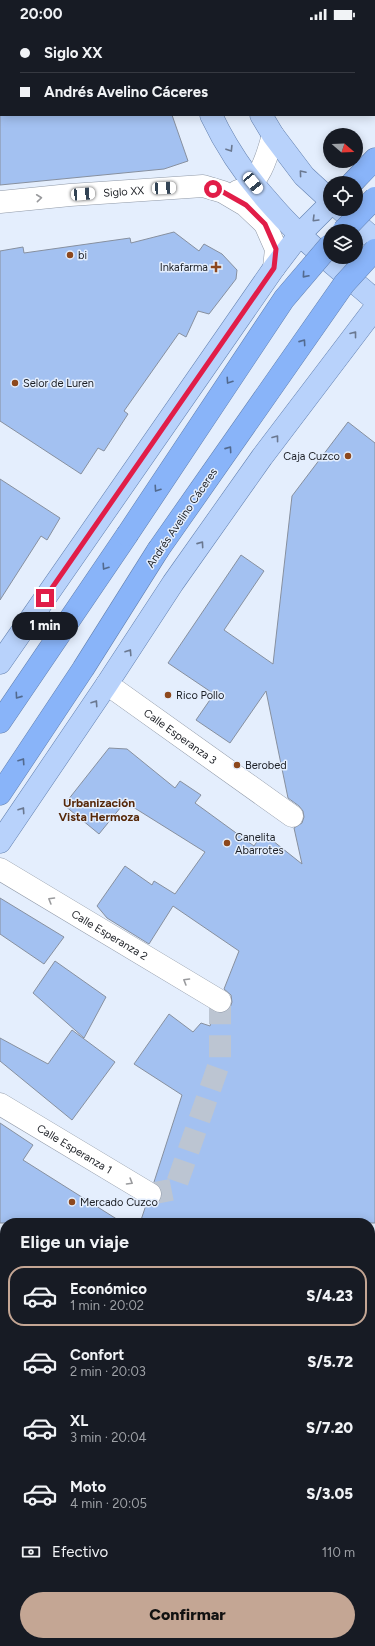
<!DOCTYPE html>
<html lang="es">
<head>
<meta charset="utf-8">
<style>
	body { margin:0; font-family:Figtree,sans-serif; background:#242831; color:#f1f3f6; height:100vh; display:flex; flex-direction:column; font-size:15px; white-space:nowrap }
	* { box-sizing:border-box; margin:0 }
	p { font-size:13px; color:#9ea1a6 }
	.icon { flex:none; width:22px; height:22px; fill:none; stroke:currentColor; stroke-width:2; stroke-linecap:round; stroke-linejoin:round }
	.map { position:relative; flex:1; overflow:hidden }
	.side { position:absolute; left:0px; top:1190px; width:375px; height:428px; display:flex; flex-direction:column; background:#171b24; border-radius:16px 16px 0 0; box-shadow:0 2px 10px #0003 }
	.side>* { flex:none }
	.banner { position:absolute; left:0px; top:0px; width:375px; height:88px; box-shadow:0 2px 10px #0003; display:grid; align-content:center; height:88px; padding:0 20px; background:#171b24 }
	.needle { width:26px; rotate:109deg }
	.fabs { position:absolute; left:323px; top:100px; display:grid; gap:8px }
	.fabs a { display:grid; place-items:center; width:40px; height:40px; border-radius:50%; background:#171b24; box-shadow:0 2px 10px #0003; font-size:20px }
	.end { position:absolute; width:18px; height:18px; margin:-9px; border:5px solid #e11d48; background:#fff; box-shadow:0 0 0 2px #fff }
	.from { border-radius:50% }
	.bubble { position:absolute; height:28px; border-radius:14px; background:#171b24; box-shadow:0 2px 10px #0003; font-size:13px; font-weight:800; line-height:28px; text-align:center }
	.car { position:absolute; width:12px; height:24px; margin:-12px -6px; border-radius:5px; box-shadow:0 0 3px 1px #0007; background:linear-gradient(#fff 24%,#345 0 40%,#fff 0 76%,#345 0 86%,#fff 0) }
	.banner b { display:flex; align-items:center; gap:14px; height:38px; font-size:15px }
	.banner b+b { border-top:1px solid #363941 }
	.banner i { width:10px; height:10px; background:#f1f3f6 }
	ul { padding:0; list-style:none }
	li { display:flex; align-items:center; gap:12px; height:60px; margin:0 8px 6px; padding:0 12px; border:2px solid transparent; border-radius:16px }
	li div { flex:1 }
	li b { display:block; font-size:15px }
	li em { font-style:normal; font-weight:800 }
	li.selected { border-color:#c4a694 }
	li>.icon { width:36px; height:36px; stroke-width:1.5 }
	h2 { padding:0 20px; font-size:18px; line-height:48px }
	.pay { display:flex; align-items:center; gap:10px; height:44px; padding:0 20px; font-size:15px }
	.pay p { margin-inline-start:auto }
	.cta { display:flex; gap:8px; margin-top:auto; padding:8px 20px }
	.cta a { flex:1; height:46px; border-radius:24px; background:#c4a694; color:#111; font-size:16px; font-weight:800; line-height:46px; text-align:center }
	.status { display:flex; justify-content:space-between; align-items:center; height:28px; padding:0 20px; background:#171b24; direction:ltr }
	.status svg { height:11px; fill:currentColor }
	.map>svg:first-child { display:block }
	.building { fill:#a3c1f1; stroke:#87909f }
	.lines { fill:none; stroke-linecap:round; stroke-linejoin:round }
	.minor-tunnel { stroke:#bcc5d2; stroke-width:22; stroke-dasharray:22 11; stroke-linecap:butt }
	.minor-casing { stroke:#9099a7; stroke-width:23 }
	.major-casing { stroke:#6380af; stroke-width:23 }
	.highway-casing { stroke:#6380af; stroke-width:23 }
	.minor { stroke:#fff; stroke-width:22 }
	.major { stroke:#b8d2fb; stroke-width:22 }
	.highway { stroke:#89b4f9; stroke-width:22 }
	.highway-bridge-casing { stroke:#6380af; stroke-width:23; stroke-linecap:butt }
	.highway-bridge { stroke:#89b4f9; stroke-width:22 }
	.oneway { stroke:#6a7890 }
	.oneway2 { stroke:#999a9d }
	.oneway3 { stroke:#526a8f }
	.route { stroke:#e11d48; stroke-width:5 }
	.poi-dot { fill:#8d481d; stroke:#e4eefd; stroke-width:1.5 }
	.labels { text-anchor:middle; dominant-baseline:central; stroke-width:3; stroke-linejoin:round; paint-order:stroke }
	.street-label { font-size:11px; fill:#1c1f25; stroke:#e4eefd }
	.poi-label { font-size:11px; fill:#1c1f25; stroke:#e4eefd; text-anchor:start }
	.neighbourhood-label { font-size:12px; font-weight:bold; fill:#562809; stroke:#e4eefd }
</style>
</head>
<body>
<div class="status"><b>20:00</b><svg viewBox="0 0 49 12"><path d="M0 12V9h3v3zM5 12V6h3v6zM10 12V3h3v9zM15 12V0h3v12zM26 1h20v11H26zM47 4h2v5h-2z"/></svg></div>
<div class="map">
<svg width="375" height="1618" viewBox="0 0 375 1618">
	<rect width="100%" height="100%" fill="#e4eefd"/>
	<path class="building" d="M 0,87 L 172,87 L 188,133 L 164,141 L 0,157 Z
		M 174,204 L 199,223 L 204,216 L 222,226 L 237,242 L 236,251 L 209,286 L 198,283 L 186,309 L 179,305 L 124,383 L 128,386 L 104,423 L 98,420 L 81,446 L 0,393 L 0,223 L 23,219 L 24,225 L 130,210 L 131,215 Z
		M 348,394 L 375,415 L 375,1195 L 140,1195 L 146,1177 L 150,1178 L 156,1177 L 161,1172 L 162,1167 L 161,1160 L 154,1154 L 182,1067 L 134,1036 L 169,986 L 193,1004 L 201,995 L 210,998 L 215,984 L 220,985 L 226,984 L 230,980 L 232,974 L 231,967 L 224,961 L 239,923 L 173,878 L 149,916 L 107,890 L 97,878 L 125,838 L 152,857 L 154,853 L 175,866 L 205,824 L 125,774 L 99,806 L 64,777 L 109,720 L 127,721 L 175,760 L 180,753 L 201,767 L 195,775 L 254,818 L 263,805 L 302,836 L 294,800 L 302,795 L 304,789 L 303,783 L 299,778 L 288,770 L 266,663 L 230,715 L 196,692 L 214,666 L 168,635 L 241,527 L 264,543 L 224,602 L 273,636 L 292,468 Z
		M 0,451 L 60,490 L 47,512 L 41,508 L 0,572 Z
		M 0,870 L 64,909 L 44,936 L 0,906 Z
		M 55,933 L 106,969 L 84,1010 L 33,965 Z
		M 72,1002 L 115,1034 L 72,1092 L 0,1033 L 0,1010 L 48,1036 Z
		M 0,1095 L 33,1117 L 23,1132 L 123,1195 L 0,1195 Z"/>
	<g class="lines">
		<path class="minor-tunnel" d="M 150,1166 L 175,1161 L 220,1033 L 220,973"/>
		<defs>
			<g id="minor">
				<path d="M 238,163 C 260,158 268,125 273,107"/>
				<path id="s1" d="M 0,174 L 70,167 L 203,158 L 223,164 L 245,177 L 265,196 L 276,221 L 274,240"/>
				<path id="s2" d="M 107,656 L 292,788"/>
				<path id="s3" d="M 0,841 L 220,973"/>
				<path id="s4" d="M 0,1076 L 150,1166"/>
				<path d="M 0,1284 L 5,1286"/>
				<path d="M 0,1485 L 5,1486"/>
				<path d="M 59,1618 L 59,1613"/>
			</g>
			<path id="major" d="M 177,0 L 177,1
				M 223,0 L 223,1
				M 211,87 C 227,121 250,154 276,182 C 305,215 342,243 375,272
				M 261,87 L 273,107 L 304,148 L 330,172
				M 340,181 L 375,212
				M 0,635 L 274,240 L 300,206 L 330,176
				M 0,814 L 107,656 L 173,555 L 262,429 L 375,280"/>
			<path id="highway" d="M 352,155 L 375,131
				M 0,694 L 127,507
				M 0,766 L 83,641 L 158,522"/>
		</defs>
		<use href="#minor" class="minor-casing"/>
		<use href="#major" class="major-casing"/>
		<use href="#highway" class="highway-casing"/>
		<use href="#minor" class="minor"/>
		<use href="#major" class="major"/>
		<use href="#highway" class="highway"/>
		<defs>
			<path id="highway-bridge" d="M 343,203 L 375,170
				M 127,507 L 284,271 L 330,217
				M 158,522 L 344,256 L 375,222"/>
		</defs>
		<use href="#highway-bridge" class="highway-bridge-casing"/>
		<use href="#highway-bridge" class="highway-bridge"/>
	</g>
	<defs><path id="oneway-chevron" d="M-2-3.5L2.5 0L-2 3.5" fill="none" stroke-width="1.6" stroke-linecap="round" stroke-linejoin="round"/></defs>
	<g class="oneway">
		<use href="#oneway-chevron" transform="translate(230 121) rotate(58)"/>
		<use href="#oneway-chevron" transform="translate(302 145) rotate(-130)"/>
		<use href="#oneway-chevron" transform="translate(315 191) rotate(135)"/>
		<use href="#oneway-chevron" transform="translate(354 306) rotate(-52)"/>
		<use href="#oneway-chevron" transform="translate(276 410) rotate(-53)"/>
		<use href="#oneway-chevron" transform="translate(201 516) rotate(-55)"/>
		<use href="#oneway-chevron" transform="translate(129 624) rotate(-57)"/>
		<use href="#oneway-chevron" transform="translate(95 675) rotate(-56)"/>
		<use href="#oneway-chevron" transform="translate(22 782) rotate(-56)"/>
	</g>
	<g class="oneway2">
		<use href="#oneway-chevron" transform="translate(39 170) rotate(-6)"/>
		<use href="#oneway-chevron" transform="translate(51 872) rotate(-149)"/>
		<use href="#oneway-chevron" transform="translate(186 953) rotate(-149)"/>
		<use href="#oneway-chevron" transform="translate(130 1154) rotate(31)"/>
	</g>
	<g class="oneway3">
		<use href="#oneway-chevron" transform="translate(305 247) rotate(131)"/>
		<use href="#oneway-chevron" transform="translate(303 314) rotate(-55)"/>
		<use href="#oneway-chevron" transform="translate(229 353) rotate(124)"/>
		<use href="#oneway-chevron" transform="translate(229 421) rotate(-55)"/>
		<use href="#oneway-chevron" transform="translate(157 461) rotate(124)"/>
		<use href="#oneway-chevron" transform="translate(105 539) rotate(124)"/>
		<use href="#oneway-chevron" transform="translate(18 668) rotate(125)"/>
		<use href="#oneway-chevron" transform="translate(22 733) rotate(-56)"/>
	</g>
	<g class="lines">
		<path class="route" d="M 45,570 L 274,240 L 276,221 L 265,196 L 246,177 L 223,164 L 213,161"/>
	</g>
	<g class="poi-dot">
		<circle cx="70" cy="227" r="4"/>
		<path d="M214 233h4v4h4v4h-4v4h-4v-4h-4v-4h4z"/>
		<circle cx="15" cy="355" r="4"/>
		<circle cx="348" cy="428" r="4"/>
		<circle cx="168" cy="667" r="4"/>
		<circle cx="237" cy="737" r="4"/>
		<circle cx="227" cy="815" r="4"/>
		<circle cx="72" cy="1174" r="4"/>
	</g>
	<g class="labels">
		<g class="street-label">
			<text stroke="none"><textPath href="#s1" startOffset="124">Siglo XX</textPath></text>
			<text transform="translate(182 490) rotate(-56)">Andrés Avelino Cáceres</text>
			<text stroke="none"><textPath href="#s2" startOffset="90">Calle Esperanza 3</textPath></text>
			<text stroke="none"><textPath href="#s3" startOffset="128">Calle Esperanza 2</textPath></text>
			<text stroke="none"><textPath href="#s4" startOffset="87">Calle Esperanza 1</textPath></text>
		</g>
		<g class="poi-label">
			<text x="78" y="227">bi</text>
			<text x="208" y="239" text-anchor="end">Inkafarma</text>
			<text x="23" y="355">Selor de Luren</text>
			<text x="340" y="428" text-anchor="end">Caja Cuzco</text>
			<text x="176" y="667">Rico Pollo</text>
			<text x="245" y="737">Berobed</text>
			<text x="235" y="809">Canelita<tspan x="235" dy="13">Abarrotes</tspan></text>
			<text x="80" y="1174">Mercado Cuzco</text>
		</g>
		<g class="neighbourhood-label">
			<text x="99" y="775">Urbanización<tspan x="99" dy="14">Vista Hermoza</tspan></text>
		</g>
	</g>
</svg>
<div class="fabs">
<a><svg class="needle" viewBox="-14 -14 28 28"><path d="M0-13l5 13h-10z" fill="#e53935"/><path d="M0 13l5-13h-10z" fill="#9ea1a6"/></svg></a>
<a><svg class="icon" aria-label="locate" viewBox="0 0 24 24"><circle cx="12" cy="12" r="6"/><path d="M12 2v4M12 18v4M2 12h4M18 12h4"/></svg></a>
<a><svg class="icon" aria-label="layers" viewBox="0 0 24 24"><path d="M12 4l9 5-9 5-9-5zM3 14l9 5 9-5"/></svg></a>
</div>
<i class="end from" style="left:213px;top:161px"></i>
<i class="end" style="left:45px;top:570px"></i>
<div class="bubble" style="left:12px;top:584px;width:66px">1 min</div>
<i class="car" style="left:253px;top:155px;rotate:141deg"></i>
<i class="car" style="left:164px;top:160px;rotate:87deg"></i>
<i class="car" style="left:83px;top:166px;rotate:86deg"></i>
<div class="banner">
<b><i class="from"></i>Siglo XX</b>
<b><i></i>Andrés Avelino Cáceres</b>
</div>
<section class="side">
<h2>Elige un viaje</h2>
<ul>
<li class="selected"><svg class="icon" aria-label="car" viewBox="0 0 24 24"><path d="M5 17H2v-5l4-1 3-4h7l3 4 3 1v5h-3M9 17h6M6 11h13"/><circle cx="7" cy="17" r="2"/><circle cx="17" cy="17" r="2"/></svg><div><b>Económico</b><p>1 min · 20:02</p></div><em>S/4.23</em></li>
<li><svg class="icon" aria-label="car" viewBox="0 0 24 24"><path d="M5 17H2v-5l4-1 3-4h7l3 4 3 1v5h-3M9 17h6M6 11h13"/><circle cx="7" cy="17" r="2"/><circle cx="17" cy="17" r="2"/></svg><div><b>Confort</b><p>2 min · 20:03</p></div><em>S/5.72</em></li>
<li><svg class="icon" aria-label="car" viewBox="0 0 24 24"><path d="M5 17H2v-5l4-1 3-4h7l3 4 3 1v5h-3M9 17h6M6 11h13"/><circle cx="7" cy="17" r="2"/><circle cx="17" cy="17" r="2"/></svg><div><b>XL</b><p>3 min · 20:04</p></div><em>S/7.20</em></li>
<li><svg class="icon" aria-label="car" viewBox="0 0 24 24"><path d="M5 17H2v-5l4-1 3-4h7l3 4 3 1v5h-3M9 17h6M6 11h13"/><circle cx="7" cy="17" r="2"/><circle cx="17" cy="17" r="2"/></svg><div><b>Moto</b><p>4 min · 20:05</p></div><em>S/3.05</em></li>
</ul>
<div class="pay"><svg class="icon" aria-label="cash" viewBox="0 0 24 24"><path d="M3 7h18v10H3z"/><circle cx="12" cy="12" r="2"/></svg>Efectivo<p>110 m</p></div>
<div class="cta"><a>Confirmar</a></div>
</section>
</div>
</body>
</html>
